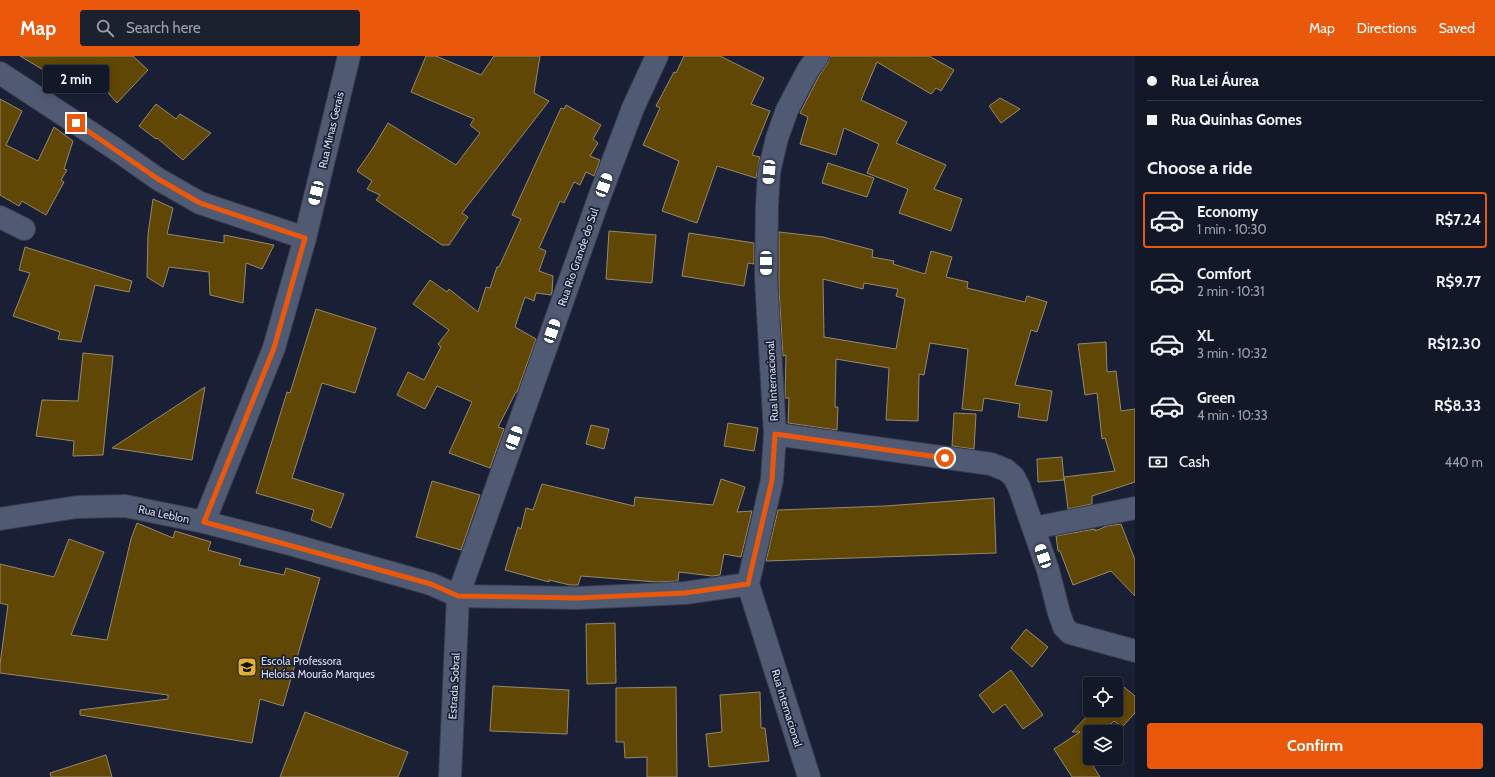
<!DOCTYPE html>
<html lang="en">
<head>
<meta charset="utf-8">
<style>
	body { margin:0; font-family:Cabin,sans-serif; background:#1c2130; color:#f1f3f6; height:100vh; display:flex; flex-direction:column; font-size:15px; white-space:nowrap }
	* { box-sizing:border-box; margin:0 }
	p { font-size:13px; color:#9da0a8 }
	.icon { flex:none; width:22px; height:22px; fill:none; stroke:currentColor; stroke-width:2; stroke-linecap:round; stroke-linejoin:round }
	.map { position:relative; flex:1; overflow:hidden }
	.details { display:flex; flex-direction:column; background:#131828; width:360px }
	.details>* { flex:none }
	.hud { display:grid; align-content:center; height:88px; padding:0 12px; background:#131828 }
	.fabs { position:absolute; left:1083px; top:621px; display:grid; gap:8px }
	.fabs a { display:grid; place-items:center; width:40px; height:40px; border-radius:4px; background:#131828; box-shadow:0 2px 10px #0003,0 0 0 1px #323745; font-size:20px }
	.end { position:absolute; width:18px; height:18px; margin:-9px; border:5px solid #ea580c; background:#fff; box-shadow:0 0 0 2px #fff }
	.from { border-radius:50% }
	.bubble { position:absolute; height:28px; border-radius:4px; background:#131828; box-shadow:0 2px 10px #0003,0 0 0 1px #323745; font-size:13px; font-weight:800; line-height:28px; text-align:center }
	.car { position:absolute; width:12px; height:24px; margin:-12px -6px; border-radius:5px; box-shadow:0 0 3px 1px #0007; background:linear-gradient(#fff 24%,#345 0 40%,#fff 0 76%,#345 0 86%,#fff 0) }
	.hud b { display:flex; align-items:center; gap:14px; height:38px; font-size:15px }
	.hud b+b { border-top:1px solid #323745 }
	.hud i { width:10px; height:10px; background:#f1f3f6 }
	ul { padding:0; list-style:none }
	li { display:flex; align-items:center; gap:12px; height:56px; margin:0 8px 6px; padding:0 4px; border:2px solid transparent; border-radius:4px }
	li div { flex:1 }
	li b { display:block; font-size:15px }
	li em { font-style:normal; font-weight:800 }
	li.selected { border-color:#ea580c }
	li>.icon { width:36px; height:36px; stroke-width:1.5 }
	h2 { padding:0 12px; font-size:18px; line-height:48px }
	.pay { display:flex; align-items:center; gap:10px; height:44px; padding:0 12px; font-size:15px }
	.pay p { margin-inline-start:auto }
	.primary-button { display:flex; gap:8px; margin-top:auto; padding:8px 12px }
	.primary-button a { flex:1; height:46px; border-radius:4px; background:#ea580c; color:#fff; font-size:16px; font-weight:800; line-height:46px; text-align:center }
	header { display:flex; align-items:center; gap:24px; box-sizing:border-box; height:56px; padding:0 20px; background:#ea580c; color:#fff }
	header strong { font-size:19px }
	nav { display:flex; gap:22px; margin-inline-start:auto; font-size:14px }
	.search { width:280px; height:36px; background:#1c2130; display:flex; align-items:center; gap:10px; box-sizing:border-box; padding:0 14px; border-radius:4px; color:#9da0a8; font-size:15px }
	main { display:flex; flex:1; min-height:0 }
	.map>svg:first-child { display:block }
	.building { fill:#604705; stroke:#96886c; fill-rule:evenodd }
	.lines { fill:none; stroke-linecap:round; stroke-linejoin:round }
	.minor-casing { stroke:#383c4e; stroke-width:24 }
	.tertiary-casing { stroke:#383c4e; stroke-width:24 }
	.minor { stroke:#515a73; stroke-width:22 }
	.tertiary { stroke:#515a73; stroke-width:22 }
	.route { stroke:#ea580c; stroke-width:5 }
	.labels { text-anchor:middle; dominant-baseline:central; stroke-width:3.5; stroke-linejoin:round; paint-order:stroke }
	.street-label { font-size:11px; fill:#d9deee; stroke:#192035 }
	.poi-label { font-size:11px; fill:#d9deee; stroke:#192035; text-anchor:start }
</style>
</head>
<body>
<header>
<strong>Map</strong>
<div class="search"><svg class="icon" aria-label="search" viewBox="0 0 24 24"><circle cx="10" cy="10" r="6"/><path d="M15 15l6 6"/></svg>Search here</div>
<nav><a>Map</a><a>Directions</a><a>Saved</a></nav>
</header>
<main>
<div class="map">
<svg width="1135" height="721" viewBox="0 0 1135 721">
	<rect width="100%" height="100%" fill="#192035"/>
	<path class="building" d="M 20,0 L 133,0 L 148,14 L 117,47 L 89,15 L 76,37 L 58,27 L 60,24 Z
		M 426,0 L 436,0 L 481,19 L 494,0 L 540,0 L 534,37 L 549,45 L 462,157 L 468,161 L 449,189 L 442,189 L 376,144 L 380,139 L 367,133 L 372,125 L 357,115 L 373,92 L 388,67 L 456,109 L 480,77 L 470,69 L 474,63 L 411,36 Z
		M 684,0 L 720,0 L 764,22 L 751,48 L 770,55 L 752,99 L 760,101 L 756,122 L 717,110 L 697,167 L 662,155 L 679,105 L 643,89 L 660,52 L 656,50 L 674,16 L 676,17 Z
		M 830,0 L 929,0 L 954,14 L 941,35 L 936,32 L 931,38 L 877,6 L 861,44 L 907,66 L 896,87 L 946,109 L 934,133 L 962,143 L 951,175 L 899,157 L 908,133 L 867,117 L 879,88 L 844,72 L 836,99 L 800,88 L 808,61 L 800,57 L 819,20 L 828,7 Z
		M 1000,42 L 1020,53 L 1001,67 L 989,50 Z
		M 0,43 L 22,55 L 6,89 L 38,105 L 54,71 L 73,85 L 64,113 L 67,114 L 61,124 L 64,126 L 46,159 L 22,145 L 19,150 L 0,139 Z
		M 156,48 L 176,63 L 180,58 L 211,77 L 183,104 L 157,82 L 156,83 L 139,70 Z
		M 566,49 L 601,69 L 593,83 L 598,87 L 590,100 L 600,104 L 594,120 L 586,116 L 580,129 L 574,126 L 564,147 L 560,145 L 539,192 L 546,195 L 539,215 L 553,220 L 552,236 L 551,239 L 536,237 L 534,245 L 525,241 L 515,271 L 536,283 L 517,336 L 516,336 L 498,371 L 504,373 L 490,412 L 449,397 L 472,346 L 437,330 L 425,353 L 397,339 L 408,316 L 424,324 L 441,291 L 438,288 L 449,274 L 413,248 L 430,224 L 447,236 L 449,233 L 478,256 L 486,231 L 490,232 L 497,211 L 499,211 L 521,163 L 512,159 L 561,52 L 564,53 Z
		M 828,107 L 874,122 L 867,141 L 822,127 Z
		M 153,143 L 173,152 L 167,178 L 224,187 L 224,179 L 274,189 L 262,213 L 246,207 L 243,247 L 210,239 L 209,216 L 169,211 L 163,231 L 147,221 L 148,178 Z
		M 609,175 L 656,179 L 652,227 L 606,223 Z
		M 779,176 L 823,181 L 873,194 L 872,201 L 894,205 L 893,208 L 925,218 L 931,195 L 952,201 L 946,221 L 968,226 L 967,232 L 1025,246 L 1027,240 L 1047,246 L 1037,276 L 1031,274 L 1015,329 L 1052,335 L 1047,365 L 1018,361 L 1020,348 L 984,342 L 982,355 L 962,353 L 968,293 L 930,287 L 924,319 L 919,318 L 918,365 L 886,364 L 889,312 L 836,303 L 835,351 L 838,351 L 837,374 L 788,367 L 789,342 L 785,342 L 786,299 L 783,300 L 779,234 ZM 823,223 L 863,233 L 864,227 L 898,233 L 896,240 L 905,243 L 896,293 L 824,281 Z
		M 689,177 L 754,187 L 754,208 L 748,207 L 744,230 L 682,220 Z
		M 25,191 L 132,225 L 129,236 L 95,229 L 81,286 L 58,283 L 60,276 L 13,260 L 30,217 L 19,214 Z
		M 316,253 L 376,272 L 355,337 L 322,327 L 292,422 L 344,438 L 331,472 L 311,464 L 314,454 L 256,437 L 287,336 L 290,337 Z
		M 1106,286 L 1107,316 L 1116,315 L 1121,355 L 1135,353 L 1135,426 L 1092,440 L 1092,448 L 1068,453 L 1064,421 L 1115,415 L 1105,382 L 1102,383 L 1097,337 L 1085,339 L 1078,288 Z
		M 83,297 L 113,300 L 103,399 L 73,400 L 74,385 L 36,380 L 42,344 L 78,345 Z
		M 205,331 L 192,404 L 112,392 Z
		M 954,357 L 976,358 L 974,393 L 952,390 Z
		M 728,367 L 758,372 L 754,395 L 724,390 Z
		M 591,369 L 609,373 L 604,393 L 586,388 Z
		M 1062,401 L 1064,424 L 1038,426 L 1037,403 Z
		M 721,423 L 745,431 L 737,456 L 752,455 L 741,501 L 724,498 L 720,519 L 712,520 L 679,516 L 678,525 L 657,526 L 581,520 L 578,529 L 570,529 L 549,524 L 549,526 L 505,514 L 518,471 L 521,473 L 526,452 L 533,454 L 542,428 L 634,450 L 635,441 L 713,449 Z
		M 432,425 L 480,439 L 461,494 L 416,481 Z
		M 994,442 L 996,497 L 766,505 L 778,454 L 885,450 Z
		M 137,467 L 173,482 L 175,475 L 211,486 L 208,494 L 241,503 L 239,509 L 284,519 L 286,512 L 320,522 L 283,650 L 260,643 L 252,687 L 80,659 L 80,654 L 168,643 L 168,639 L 0,617 L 0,608 L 8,549 L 0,547 L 0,508 L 54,521 L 69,483 L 104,496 L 71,579 L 107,584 L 131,483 Z
		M 1121,468 L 1135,504 L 1135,540 L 1111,515 L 1073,529 L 1060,495 L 1058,495 L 1056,480 L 1095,473 L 1095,475 L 1107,470 Z
		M 615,567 L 616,627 L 587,628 L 586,568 Z
		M 1026,573 L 1048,591 L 1032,611 L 1011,592 Z
		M 1011,614 L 1043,659 L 1023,673 L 1005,648 L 993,657 L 979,639 Z
		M 1119,627 L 1135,640 L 1135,657 L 1122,671 L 1114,665 L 1103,676 L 1090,676 L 1090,705 L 1100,721 L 1072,721 L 1054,693 L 1080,676 L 1072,676 L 1093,654 L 1116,654 L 1116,630 Z
		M 493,630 L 569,634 L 567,678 L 490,675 Z
		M 676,631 L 677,721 L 647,721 L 647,701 L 625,702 L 624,686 L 616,686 L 616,632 Z
		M 760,636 L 761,672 L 765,672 L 769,705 L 709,711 L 706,678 L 722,676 L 720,639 Z
		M 305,656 L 408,696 L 398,721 L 280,721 Z
		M 106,699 L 112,721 L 51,721 L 50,717 Z"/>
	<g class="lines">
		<defs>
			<path id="minor" d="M 657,0 L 633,52 L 599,142 L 458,540 L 577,542 L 685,537 L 748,528
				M 0,17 L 114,92 L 158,123 L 200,147 L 305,182
				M 0,161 L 24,173
				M 775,378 L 991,408 L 1006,414 L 1014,421 L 1019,431 L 1048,514 L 1059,557 L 1064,571 L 1070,577 L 1135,595
				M 1034,472 L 1135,452
				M 809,721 L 748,528 L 772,424 L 775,378 L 766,222 L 767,149 L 769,116 L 777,82 L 787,54 L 808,14 L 818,0"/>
			<path id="tertiary" d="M 0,463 L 77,451 L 125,450 L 204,466 L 286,487 L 431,528 L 458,540 L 450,721
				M 204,466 L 274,292 L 305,182 L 349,0"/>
		</defs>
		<use href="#minor" class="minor-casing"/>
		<use href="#tertiary" class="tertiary-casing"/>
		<use href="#minor" class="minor"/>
		<use href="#tertiary" class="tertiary"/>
	</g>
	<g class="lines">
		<path class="route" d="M 76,67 L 158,123 L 200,147 L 305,182 L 274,292 L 204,466 L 431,528 L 458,540 L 577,542 L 685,537 L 748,528 L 772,424 L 775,378 L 945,402"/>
	</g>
	<defs>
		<symbol id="school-square" viewBox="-11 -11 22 22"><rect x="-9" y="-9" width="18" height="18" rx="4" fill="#e1af34" stroke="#192035"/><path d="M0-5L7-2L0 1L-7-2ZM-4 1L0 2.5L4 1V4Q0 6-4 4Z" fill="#111"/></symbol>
	</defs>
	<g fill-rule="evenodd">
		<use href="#school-square" x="236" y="600" width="22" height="22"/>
	</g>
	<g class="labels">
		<g class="street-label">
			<text transform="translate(331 74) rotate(-77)">Rua Minas Gerais</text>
			<text transform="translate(578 201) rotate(-71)">Rua Rio Grande do Sul</text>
			<text transform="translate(772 325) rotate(-93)">Rua Internacional</text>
			<text transform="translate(164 458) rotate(12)">Rua Leblon</text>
			<text transform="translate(454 630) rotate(-87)">Estrada Sobral</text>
			<text transform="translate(787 652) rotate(73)">Rua Internacional</text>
		</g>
		<g class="poi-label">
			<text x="261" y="605">Escola Professora<tspan x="261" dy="13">Heloísa Mourão Marques</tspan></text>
		</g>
	</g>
</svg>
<div class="fabs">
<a><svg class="icon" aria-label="locate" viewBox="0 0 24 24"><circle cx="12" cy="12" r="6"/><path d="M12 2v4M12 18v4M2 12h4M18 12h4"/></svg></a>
<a><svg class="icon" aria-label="layers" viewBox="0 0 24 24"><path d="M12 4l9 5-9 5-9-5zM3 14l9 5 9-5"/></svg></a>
</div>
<i class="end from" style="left:945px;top:402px"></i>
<i class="end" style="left:76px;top:67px"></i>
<div class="bubble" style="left:43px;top:9px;width:66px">2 min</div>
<i class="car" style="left:769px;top:116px;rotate:184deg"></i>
<i class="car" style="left:604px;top:129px;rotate:20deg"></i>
<i class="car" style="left:316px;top:137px;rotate:194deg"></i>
<i class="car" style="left:766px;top:207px;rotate:180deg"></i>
<i class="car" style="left:552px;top:275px;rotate:19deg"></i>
<i class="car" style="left:514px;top:382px;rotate:20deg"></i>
<i class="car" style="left:1043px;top:500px;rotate:341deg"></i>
</div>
<section class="details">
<div class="hud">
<b><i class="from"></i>Rua Lei Áurea</b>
<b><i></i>Rua Quinhas Gomes</b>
</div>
<h2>Choose a ride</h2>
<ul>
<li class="selected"><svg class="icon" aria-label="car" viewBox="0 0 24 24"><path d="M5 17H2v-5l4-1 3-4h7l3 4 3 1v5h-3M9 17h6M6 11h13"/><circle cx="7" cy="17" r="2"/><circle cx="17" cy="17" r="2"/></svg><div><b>Economy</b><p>1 min · 10:30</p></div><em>R$7.24</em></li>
<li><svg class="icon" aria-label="car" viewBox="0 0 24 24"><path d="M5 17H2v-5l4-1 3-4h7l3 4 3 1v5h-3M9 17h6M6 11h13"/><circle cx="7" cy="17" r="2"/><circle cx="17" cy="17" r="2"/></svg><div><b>Comfort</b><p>2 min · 10:31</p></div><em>R$9.77</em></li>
<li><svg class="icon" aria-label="car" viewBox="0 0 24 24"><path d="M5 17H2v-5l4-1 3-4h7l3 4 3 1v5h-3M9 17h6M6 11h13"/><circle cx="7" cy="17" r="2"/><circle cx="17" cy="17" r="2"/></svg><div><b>XL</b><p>3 min · 10:32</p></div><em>R$12.30</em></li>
<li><svg class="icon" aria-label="car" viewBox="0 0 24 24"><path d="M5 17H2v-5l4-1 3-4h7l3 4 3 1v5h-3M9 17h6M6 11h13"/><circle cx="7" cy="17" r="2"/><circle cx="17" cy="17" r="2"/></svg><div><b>Green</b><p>4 min · 10:33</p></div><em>R$8.33</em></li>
</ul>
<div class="pay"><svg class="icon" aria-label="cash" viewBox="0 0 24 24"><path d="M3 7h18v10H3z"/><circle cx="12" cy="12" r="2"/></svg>Cash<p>440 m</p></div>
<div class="primary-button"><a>Confirm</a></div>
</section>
</main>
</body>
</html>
